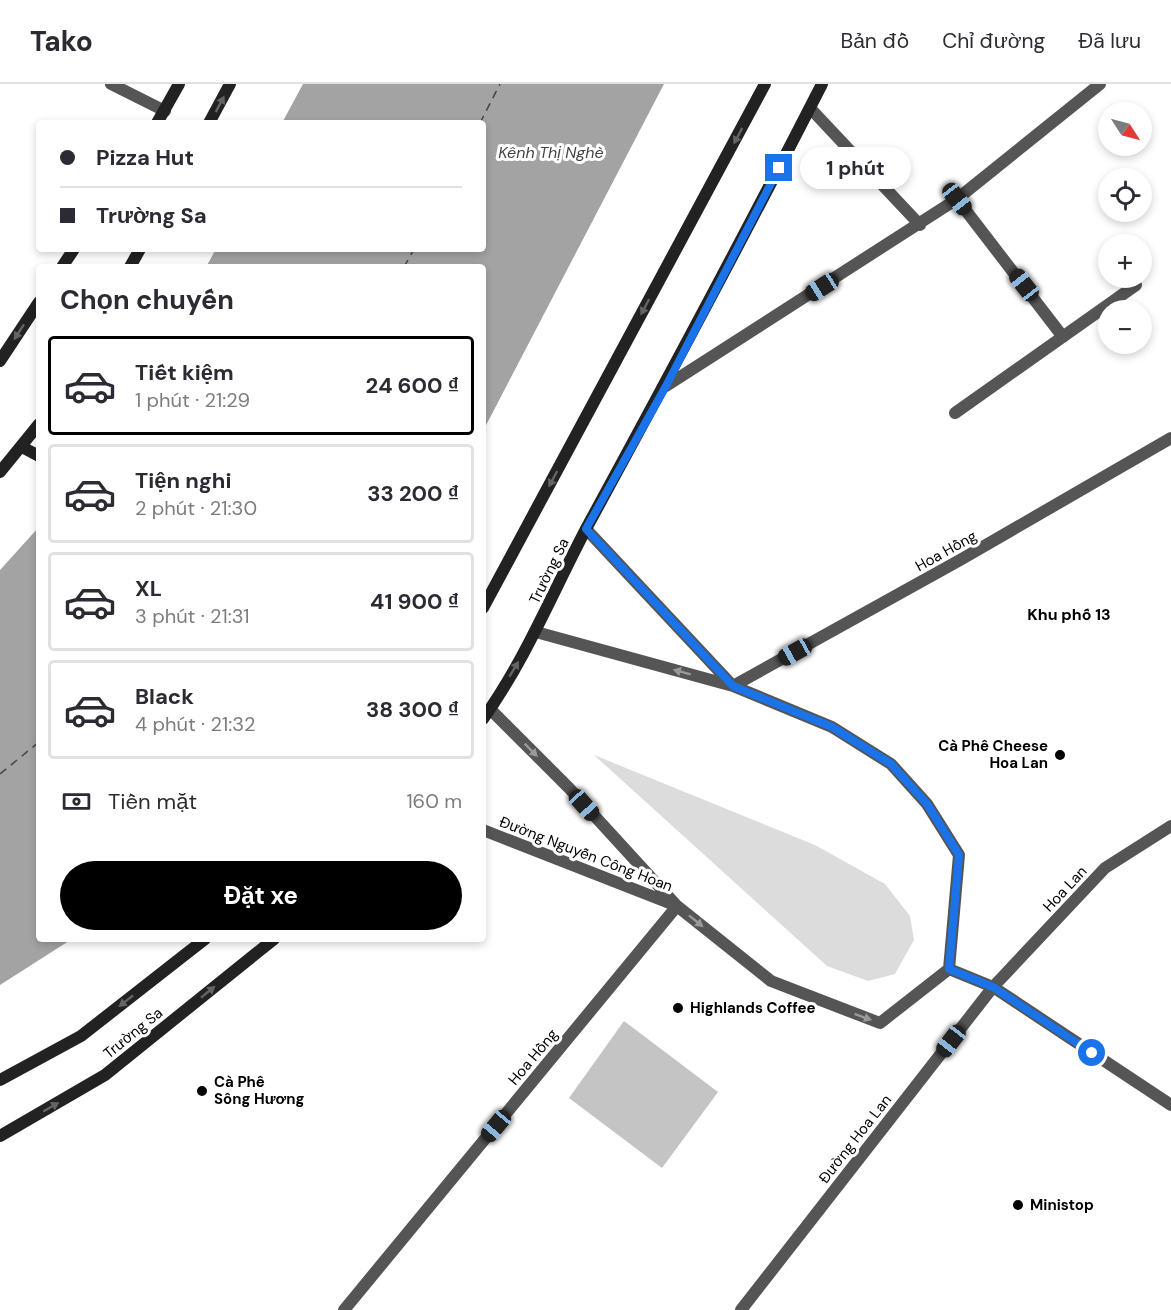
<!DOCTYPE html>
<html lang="vi">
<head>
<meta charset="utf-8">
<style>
	body { margin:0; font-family:"DM Sans",sans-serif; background:#f2f2f3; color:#2b2b33; height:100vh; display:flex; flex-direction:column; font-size:22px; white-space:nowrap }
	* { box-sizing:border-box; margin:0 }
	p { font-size:20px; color:#7c7c81 }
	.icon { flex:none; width:33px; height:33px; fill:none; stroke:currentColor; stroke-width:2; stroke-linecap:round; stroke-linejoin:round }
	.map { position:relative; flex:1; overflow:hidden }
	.drawer { position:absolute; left:36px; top:180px; width:450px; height:678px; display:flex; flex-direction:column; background:#fff; border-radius:6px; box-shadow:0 3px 9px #0003 }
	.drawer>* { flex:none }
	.banner { position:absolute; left:36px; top:36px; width:450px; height:132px; border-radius:6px; box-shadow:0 3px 9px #0003; display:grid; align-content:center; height:132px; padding:0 24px; background:#fff }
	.needle { width:39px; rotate:126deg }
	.buttons { position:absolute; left:1098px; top:18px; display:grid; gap:12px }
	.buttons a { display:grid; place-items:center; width:54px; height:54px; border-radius:50%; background:#fff; box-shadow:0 3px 9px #0003; font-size:30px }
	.end { position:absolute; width:27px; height:27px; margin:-14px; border:8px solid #1a73e8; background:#fff; box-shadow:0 0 0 3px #fff }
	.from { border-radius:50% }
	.bubble { position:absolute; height:42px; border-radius:21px; background:#fff; box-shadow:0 3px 9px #0003; font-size:20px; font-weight:700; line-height:42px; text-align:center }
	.car { position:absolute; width:18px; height:36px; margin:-18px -9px; border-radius:8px; box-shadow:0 0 4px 2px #0007; background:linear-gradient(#222 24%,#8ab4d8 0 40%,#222 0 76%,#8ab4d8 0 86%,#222 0) }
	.banner b { display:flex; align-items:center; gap:21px; height:57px; font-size:22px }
	.banner b+b { border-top:2px solid #e1e1e2 }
	.banner i { width:15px; height:15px; background:#2b2b33 }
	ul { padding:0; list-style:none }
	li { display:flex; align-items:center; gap:18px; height:99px; margin:0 12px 9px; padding:0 12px; border:3px solid #e1e1e2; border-radius:6px }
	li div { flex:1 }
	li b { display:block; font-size:22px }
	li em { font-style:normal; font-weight:700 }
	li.current { border-color:#000 }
	li>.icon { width:54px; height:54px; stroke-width:1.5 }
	h2 { padding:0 24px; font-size:27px; line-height:72px }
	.pay { display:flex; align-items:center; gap:15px; height:66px; padding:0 24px; font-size:22px }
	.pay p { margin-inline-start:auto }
	.cta { display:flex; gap:12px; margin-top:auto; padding:12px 24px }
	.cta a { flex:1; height:69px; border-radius:36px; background:#000; color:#fff; font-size:24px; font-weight:700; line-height:69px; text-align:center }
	header { display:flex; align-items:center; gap:36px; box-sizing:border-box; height:84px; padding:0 30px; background:#fff; border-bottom:2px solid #e1e1e2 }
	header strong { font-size:28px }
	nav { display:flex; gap:33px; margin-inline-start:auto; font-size:21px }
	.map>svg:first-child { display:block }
	.green { fill:#dcdcdc }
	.water { fill:#a3a3a3 }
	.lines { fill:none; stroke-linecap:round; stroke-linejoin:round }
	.ferry { stroke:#444; stroke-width:1.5; stroke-dasharray:8 6; stroke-linecap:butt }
	.building { fill:#c4c4c4 }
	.lane { stroke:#555; stroke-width:12 }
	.street { stroke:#555; stroke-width:12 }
	.secondary { stroke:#222; stroke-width:12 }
	.oneway { fill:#646464 }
	.oneway2 { fill:#999 }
	.route { stroke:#1a73e8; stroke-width:8 }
	.poi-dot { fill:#000; stroke:#fff; stroke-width:2 }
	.labels { text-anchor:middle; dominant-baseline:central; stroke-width:6; stroke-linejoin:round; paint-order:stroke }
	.street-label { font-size:15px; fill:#000; stroke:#fff }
	.poi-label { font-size:15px; font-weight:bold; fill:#000; stroke:#fff; text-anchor:start }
	.water-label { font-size:16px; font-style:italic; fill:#444; stroke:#fff }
	.neighbourhood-label { font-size:16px; font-weight:bold; fill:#000; stroke:#fff }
</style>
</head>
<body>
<header>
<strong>Tako</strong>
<nav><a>Bản đồ</a><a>Chỉ đường</a><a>Đã lưu</a></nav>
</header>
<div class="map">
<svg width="1171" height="1226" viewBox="0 0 1171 1226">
	<rect width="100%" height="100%" fill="#fff"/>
	<path class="green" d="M 594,671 L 815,761 L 885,800 L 910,832 L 914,856 L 895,890 L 868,897 L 827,882 Z"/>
	<path class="water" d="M 303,0 L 664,0 L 483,347 L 483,183 L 206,183 L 216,165 L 483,165 L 483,39 L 282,39 Z
		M 39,443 L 39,855 L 72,855 L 0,901 L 0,486 Z"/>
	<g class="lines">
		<path class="ferry" d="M 480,39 L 500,0
			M 404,183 L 414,165
			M 0,690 L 39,658"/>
	</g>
	<path class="building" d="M 624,937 L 718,1008 L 662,1084 L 569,1014 Z"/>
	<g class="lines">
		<path class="lane" d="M 111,0 L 165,27
			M 810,24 L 920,141
			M 957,115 L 1063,253
			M 666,302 L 957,115 L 1100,0
			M 955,329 L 1136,201"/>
		<path class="street" d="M 586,445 L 733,602 L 960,476 L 1171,354
			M 490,625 L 569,704 L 677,822 L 771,897 L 880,939 L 949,885 L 959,771 L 927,720 L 891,680 L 832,643 L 733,602 L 536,548
			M 949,885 L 993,903 L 1171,1021
			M 344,1226 L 677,822 L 483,746
			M 741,1226 L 993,903 L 1105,784 L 1171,742"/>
		<path class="secondary" d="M 157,39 L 179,0
			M 209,39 L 230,0
			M 62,183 L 74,165
			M 130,183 L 140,165
			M 0,277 L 39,218
			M 22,363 L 39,372
			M 0,388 L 39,340
			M 483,524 L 765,0
			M 483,635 C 526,575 553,507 587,443 C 667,296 746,149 822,0
			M 0,996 L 81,952 L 205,855
			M 0,1052 L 105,991 L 274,855"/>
	</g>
	<defs><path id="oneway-solid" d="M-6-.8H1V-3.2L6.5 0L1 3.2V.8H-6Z" transform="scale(1.5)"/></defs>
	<g class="oneway">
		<use href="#oneway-solid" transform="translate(220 20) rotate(-62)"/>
		<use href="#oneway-solid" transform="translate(738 52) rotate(118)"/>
		<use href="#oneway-solid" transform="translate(645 223) rotate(118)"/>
		<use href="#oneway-solid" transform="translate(19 248) rotate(123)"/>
		<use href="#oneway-solid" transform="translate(553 395) rotate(118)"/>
		<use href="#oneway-solid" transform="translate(514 585) rotate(-59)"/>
		<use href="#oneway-solid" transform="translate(208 908) rotate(-39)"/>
		<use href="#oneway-solid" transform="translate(126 917) rotate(142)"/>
		<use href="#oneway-solid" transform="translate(51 1023) rotate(-30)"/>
	</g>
	<g class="oneway2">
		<use href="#oneway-solid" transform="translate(682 588) rotate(-165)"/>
		<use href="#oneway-solid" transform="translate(531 666) rotate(45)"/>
		<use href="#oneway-solid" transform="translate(696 837) rotate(39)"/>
		<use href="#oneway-solid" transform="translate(863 933) rotate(20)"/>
	</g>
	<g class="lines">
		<path class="route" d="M 779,84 L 666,302 L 586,445 L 733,602 L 832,643 L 891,680 L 927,720 L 959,771 L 949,885 L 993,903 L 1092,969"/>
	</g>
	<g class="poi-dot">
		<circle cx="1060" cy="671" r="6"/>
		<circle cx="678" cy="924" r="6"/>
		<circle cx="202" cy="1007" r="6"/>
		<circle cx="1018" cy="1121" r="6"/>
	</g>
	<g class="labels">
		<g class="street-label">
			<text transform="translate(946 467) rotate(-29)">Hoa Hồng</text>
			<text transform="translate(549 487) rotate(-64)">Trường Sa</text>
			<text transform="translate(586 770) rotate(21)">Đường Nguyễn Công Hoan</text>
			<text transform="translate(1065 805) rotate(-47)">Hoa Lan</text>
			<text transform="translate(133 949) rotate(-39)">Trường Sa</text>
			<text transform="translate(533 973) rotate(-50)">Hoa Hồng</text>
			<text transform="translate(855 1055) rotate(-52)">Đường Hoa Lan</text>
		</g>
		<g class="poi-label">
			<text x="1048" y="662" text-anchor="end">Cà Phê Cheese<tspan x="1048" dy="17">Hoa Lan</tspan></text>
			<text x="690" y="924">Highlands Coffee</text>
			<text x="214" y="998">Cà Phê<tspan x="214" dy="17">Sông Hương</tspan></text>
			<text x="1030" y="1121">Ministop</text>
		</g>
		<g class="water-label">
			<text x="551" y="68">Kênh Thị Nghè</text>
		</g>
		<g class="neighbourhood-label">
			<text x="1069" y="530">Khu phố 13</text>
		</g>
	</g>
</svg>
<div class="buttons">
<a><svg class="needle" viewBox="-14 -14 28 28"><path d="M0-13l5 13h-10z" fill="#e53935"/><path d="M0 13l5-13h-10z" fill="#7c7c81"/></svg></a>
<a><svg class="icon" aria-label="locate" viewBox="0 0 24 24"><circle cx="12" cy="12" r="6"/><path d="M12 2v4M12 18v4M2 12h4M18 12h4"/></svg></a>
<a>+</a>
<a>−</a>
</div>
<i class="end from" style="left:1092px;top:969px"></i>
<i class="end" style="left:779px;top:84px"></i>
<div class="bubble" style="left:800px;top:63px;width:111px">1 phút</div>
<i class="car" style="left:957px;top:115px;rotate:142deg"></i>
<i class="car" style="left:1024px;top:201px;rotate:322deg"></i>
<i class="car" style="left:822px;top:203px;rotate:238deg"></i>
<i class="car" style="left:795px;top:568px;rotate:241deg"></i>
<i class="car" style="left:584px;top:721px;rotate:138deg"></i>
<i class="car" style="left:951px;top:957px;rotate:218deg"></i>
<i class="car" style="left:496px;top:1042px;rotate:220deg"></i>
<div class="banner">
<b><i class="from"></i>Pizza Hut</b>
<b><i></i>Trường Sa</b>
</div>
<section class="drawer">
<h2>Chọn chuyến</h2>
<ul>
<li class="current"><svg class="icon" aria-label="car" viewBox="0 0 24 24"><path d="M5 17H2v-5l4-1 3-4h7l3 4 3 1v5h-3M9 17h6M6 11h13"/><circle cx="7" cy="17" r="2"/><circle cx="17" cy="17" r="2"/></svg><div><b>Tiết kiệm</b><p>1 phút · 21:29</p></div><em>24 600 ₫</em></li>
<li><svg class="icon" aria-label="car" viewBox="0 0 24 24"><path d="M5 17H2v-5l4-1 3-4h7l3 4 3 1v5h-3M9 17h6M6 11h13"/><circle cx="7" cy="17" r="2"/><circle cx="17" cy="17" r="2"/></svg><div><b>Tiện nghi</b><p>2 phút · 21:30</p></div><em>33 200 ₫</em></li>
<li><svg class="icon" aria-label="car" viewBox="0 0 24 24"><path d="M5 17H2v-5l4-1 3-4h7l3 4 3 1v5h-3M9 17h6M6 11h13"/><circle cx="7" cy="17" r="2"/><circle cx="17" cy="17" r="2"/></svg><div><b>XL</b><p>3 phút · 21:31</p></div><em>41 900 ₫</em></li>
<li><svg class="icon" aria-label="car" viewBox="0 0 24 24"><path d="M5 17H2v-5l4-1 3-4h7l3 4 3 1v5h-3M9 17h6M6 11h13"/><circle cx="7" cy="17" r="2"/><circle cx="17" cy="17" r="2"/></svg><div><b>Black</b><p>4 phút · 21:32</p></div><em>38 300 ₫</em></li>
</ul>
<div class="pay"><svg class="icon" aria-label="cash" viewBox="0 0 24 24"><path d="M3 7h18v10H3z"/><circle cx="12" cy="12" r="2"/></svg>Tiền mặt<p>160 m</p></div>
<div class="cta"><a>Đặt xe</a></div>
</section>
</div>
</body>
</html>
